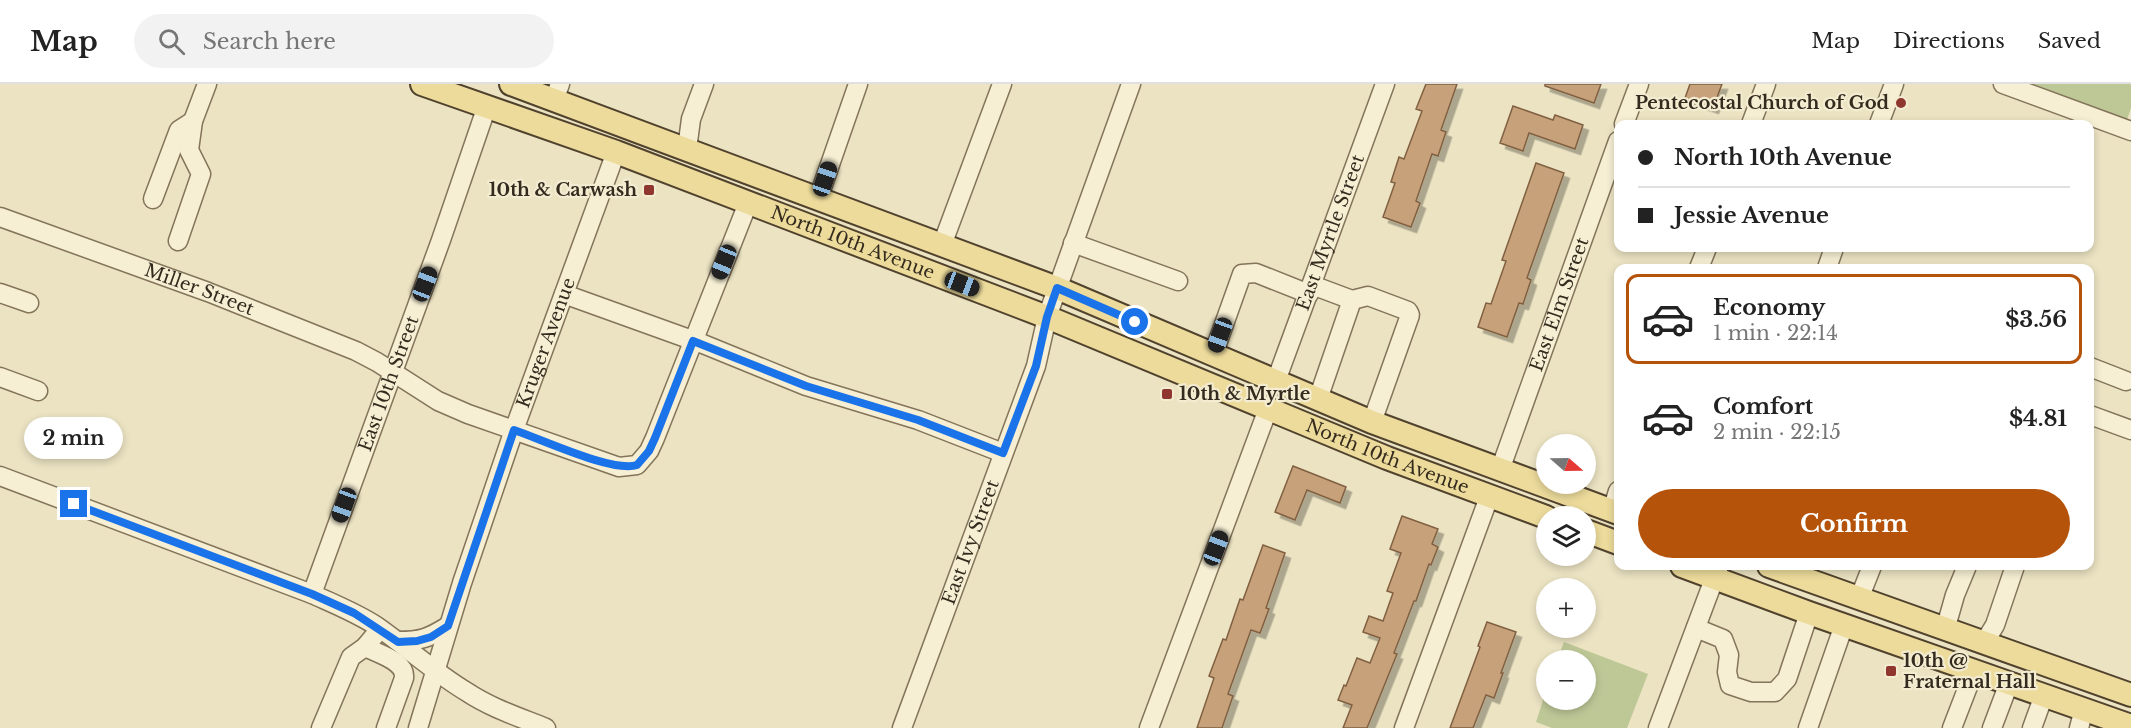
<!DOCTYPE html>
<html lang="en">
<head>
<meta charset="utf-8">
<style>
	body { margin:0; font-family:"Libre Baskerville",serif; background:#f2f2f2; color:#222; height:100vh; display:flex; flex-direction:column; font-size:22px; white-space:nowrap }
	* { box-sizing:border-box; margin:0 }
	p { font-size:20px; color:#767676 }
	.icon { flex:none; width:33px; height:33px; fill:none; stroke:currentColor; stroke-width:2; stroke-linecap:round; stroke-linejoin:round }
	.map { position:relative; flex:1; overflow:hidden }
	.panel { position:absolute; left:1614px; top:180px; width:480px; height:306px; display:flex; flex-direction:column; background:#fff; border-radius:12px; box-shadow:0 3px 9px #0003 }
	.panel>* { flex:none }
	.banner { position:absolute; left:1614px; top:36px; width:480px; height:132px; border-radius:12px; box-shadow:0 3px 9px #0003; display:grid; align-content:center; height:132px; padding:0 24px; background:#fff }
	.needle { width:39px; rotate:110deg }
	.buttons { position:absolute; left:1536px; top:350px; display:grid; gap:12px }
	.buttons a { display:grid; place-items:center; width:60px; height:60px; border-radius:50%; background:#fff; box-shadow:0 3px 9px #0003; font-size:30px }
	.end { position:absolute; width:27px; height:27px; margin:-14px; border:8px solid #1a73e8; background:#fff; box-shadow:0 0 0 3px #fff }
	.from { border-radius:50% }
	.bubble { position:absolute; height:42px; border-radius:21px; background:#fff; box-shadow:0 3px 9px #0003; font-size:20px; font-weight:800; line-height:42px; text-align:center }
	.car { position:absolute; width:18px; height:36px; margin:-18px -9px; border-radius:8px; box-shadow:0 0 4px 2px #0007; background:linear-gradient(#222 24%,#8ab4d8 0 40%,#222 0 76%,#8ab4d8 0 86%,#222 0) }
	.banner b { display:flex; align-items:center; gap:21px; height:57px; font-size:22px }
	.banner b+b { border-top:2px solid #e0e0e0 }
	.banner i { width:15px; height:15px; background:#222 }
	ul { padding:10px 0 0; list-style:none }
	li { display:flex; align-items:center; gap:18px; height:90px; margin:0 12px 9px; padding:0 12px; border:3px solid transparent; border-radius:12px }
	li div { flex:1 }
	li b { display:block; font-size:22px }
	li em { font-style:normal; font-weight:800 }
	li.selected { border-color:#b45309 }
	li>.icon { width:54px; height:54px; stroke-width:1.5 }
	.action { display:flex; gap:12px; margin-top:auto; padding:12px 24px }
	.action a { flex:1; height:69px; border-radius:36px; background:#b45309; color:#fff; font-size:24px; font-weight:800; line-height:69px; text-align:center }
	header { display:flex; align-items:center; gap:36px; box-sizing:border-box; height:84px; padding:0 30px; background:#fff; border-bottom:2px solid #e0e0e0 }
	header strong { font-size:28px }
	nav { display:flex; gap:33px; margin-inline-start:auto; font-size:21px }
	.search { width:420px; height:54px; background:#f2f2f2; display:flex; align-items:center; gap:15px; box-sizing:border-box; padding:0 21px; border-radius:33px; color:#767676; font-size:22px }
	.map>svg:first-child { display:block }
	.green { fill:#bec897 }
	.building { fill:#c7a17a; stroke:#816142; stroke-width:1.5; filter:url(#shadow) }
	.lines { fill:none; stroke-linecap:round; stroke-linejoin:round }
	.minor-casing { stroke:#83745a; stroke-width:21 }
	.major-casing { stroke:#51422e; stroke-width:26 }
	.minor { stroke:#f6efd4; stroke-width:18 }
	.major { stroke:#ecdb9b; stroke-width:22 }
	.route { stroke:#1a73e8; stroke-width:8 }
	.poi-dot { fill:#8f372e; stroke:#f3ecd1; stroke-width:2 }
	.labels { text-anchor:middle; dominant-baseline:central; stroke-width:4.5; stroke-linejoin:round; paint-order:stroke }
	.poi-label { font-size:18px; font-weight:bold; fill:#342b1e; stroke:#f3ecd1; text-anchor:end }
	.street-label { font-size:18px; fill:#342b1e; stroke:#f3ecd1 }
</style>
</head>
<body>
<header>
<strong>Map</strong>
<div class="search"><svg class="icon" aria-label="search" viewBox="0 0 24 24"><circle cx="10" cy="10" r="6"/><path d="M15 15l6 6"/></svg>Search here</div>
<nav><a>Map</a><a>Directions</a><a>Saved</a></nav>
</header>
<div class="map">
<svg width="2131" height="644" viewBox="0 0 2131 644">
	<defs>
		<filter id="shadow"><feDropShadow dx="5.5" dy="5.5" stdDeviation="0" flood-color="#0004"/></filter>
	</defs>
	<rect width="100%" height="100%" fill="#ebe3c2"/>
	<path class="green" d="M 2034,0 L 2131,0 L 2131,24 L 2124,44 L 2030,10 Z
		M 1564,558 L 1648,590 L 1627,644 L 1552,644 L 1536,638 L 1546,607 L 1546,615 L 1586,615 L 1586,576 L 1557,576 Z"/>
	<path class="building" d="M 1426,0 L 1457,0 L 1441,46 L 1446,48 L 1438,72 L 1432,70 L 1416,117 L 1420,119 L 1411,143 L 1383,133 L 1395,99 L 1391,98 L 1399,73 L 1404,75 L 1422,27 L 1416,25 Z
		M 1545,0 L 1601,0 L 1594,19 L 1545,2 Z
		M 1690,0 L 1722,0 L 1713,24 L 1685,14 Z
		M 1513,22 L 1553,36 L 1555,31 L 1583,41 L 1575,65 L 1529,49 L 1523,67 L 1500,59 Z
		M 1536,79 L 1564,89 L 1527,194 L 1531,196 L 1523,220 L 1519,219 L 1507,253 L 1478,243 L 1486,219 L 1491,220 L 1506,177 L 1502,176 Z
		M 1293,382 L 1346,403 L 1340,419 L 1307,406 L 1295,436 L 1275,428 Z
		M 1402,432 L 1438,445 L 1432,460 L 1438,463 L 1431,481 L 1429,480 L 1416,517 L 1414,517 L 1394,569 L 1397,570 L 1367,644 L 1343,644 L 1352,621 L 1338,616 L 1344,601 L 1346,602 L 1357,574 L 1370,579 L 1380,554 L 1363,548 L 1369,532 L 1383,537 L 1393,509 L 1387,507 L 1401,469 L 1390,465 Z
		M 1263,461 L 1285,469 L 1266,524 L 1269,525 L 1260,549 L 1251,546 L 1228,610 L 1233,612 L 1222,644 L 1197,644 L 1214,594 L 1209,592 L 1223,555 L 1226,556 L 1240,515 L 1243,516 Z
		M 1487,538 L 1516,548 L 1501,589 L 1503,589 L 1494,614 L 1486,611 L 1473,644 L 1450,644 L 1480,563 L 1478,562 Z"/>
	<g class="lines">
		<defs>
			<g id="minor">
				<path d="M 2003,0 L 2131,47"/>
				<path d="M 554,16 L 560,0"/>
				<path d="M 1624,40 L 1639,0"/>
				<path d="M 1751,40 L 1766,0"/>
				<path d="M 1879,40 L 1894,0"/>
				<path d="M 687,65 L 691,35 L 704,0"/>
				<path d="M 153,115 L 179,46 L 193,37"/>
				<path d="M 818,115 L 858,0"/>
				<path id="s1" d="M 0,133 L 208,208 L 356,267 L 377,278 L 438,317 L 468,330 L 619,383 L 637,381 L 649,367 L 655,354 L 748,119"/>
				<path d="M 178,157 L 201,90 L 189,66 L 193,37 L 207,0"/>
				<path d="M 1073,159 L 1178,197"/>
				<path d="M 942,161 L 1002,0"/>
				<path d="M 1699,184 L 1707,164"/>
				<path d="M 1827,184 L 1834,164"/>
				<path d="M 1312,201 L 1352,216 L 1368,212 L 1408,227 L 1410,231 L 1372,338"/>
				<path d="M 0,209 L 29,219"/>
				<path d="M 564,210 L 703,260 L 806,302 L 918,336 L 1003,369"/>
				<path d="M 1213,271 L 1242,190 L 1256,189 L 1309,210"/>
				<path d="M 2090,283 L 2126,297"/>
				<path d="M 0,293 L 38,307"/>
				<path id="s2" d="M 1276,297 L 1385,0"/>
				<path d="M 1318,315 L 1352,216"/>
				<path d="M 2090,331 L 2131,346"/>
				<path id="s3" d="M 1500,386 L 1618,57"/>
				<path d="M 0,392 L 312,510 C 334,520 357,529 378,543 C 408,564 435,589 467,608 C 491,624 519,633 546,644"/>
				<path d="M 1612,427 L 1618,407"/>
				<path id="s4" d="M 312,510 L 441,156 L 487,22"/>
				<path d="M 1859,515 L 1872,482"/>
				<path d="M 1696,544 L 1723,555 L 1729,571 L 1727,588 L 1730,601 L 1751,608 L 1775,608 L 1787,595 L 1809,529"/>
				<path d="M 1945,546 L 1955,511 L 1967,482"/>
				<path d="M 398,557 C 421,557 429,554 448,542"/>
				<path d="M 1984,559 L 1995,541 L 2015,482"/>
				<path d="M 365,563 C 379,570 406,577 404,594 L 386,644"/>
				<path d="M 321,644 L 351,573 L 365,563 L 380,545"/>
				<path id="s5" d="M 418,644 L 462,499 L 514,346 L 616,68"/>
				<path id="s6" d="M 902,644 L 1036,282 L 1047,233 L 1131,0"/>
				<path d="M 1149,644 L 1268,325"/>
				<path d="M 1404,644 L 1489,413"/>
				<path d="M 1658,644 L 1719,482"/>
				<path d="M 1808,644 L 1844,541"/>
				<path d="M 1952,644 L 1974,587"/>
				<path d="M 1992,644 L 2009,599"/>
				<path d="M 2032,644 L 2044,611"/>
				<path d="M 2079,644 L 2084,625"/>
			</g>
			<g id="major">
				<path id="s7" d="M 422,0 L 616,68 L 1047,233 L 1387,374 L 1546,433"/>
				<path d="M 511,0 L 1057,204 L 1372,338 L 1618,429"/>
				<path d="M 1586,447 L 1618,459"/>
				<path d="M 1682,482 L 1809,529 L 2131,642"/>
				<path d="M 1769,482 L 2131,611"/>
			</g>
		</defs>
		<use href="#minor" class="minor-casing"/>
		<use href="#major" class="major-casing"/>
		<use href="#minor" class="minor"/>
		<use href="#major" class="major"/>
	</g>
	<g class="lines">
		<path class="route" d="M 74,420 L 312,510 L 354,529 L 398,558 L 417,557 L 431,553 L 448,542 L 514,346 C 541,355 613,389 637,381 L 649,367 L 655,354 L 693,257 L 806,302 L 918,336 L 1003,369 L 1036,282 L 1047,233 L 1057,204 L 1135,238"/>
	</g>
	<g class="poi-dot">
		<circle cx="1901" cy="19" r="6"/>
		<rect x="643" y="100" width="12" height="12" rx="3"/>
		<rect x="1161" y="304" width="12" height="12" rx="3"/>
		<rect x="1885" y="581" width="12" height="12" rx="3"/>
	</g>
	<g class="labels">
		<g class="poi-label">
			<text x="1889" y="19">Pentecostal Church of God</text>
			<text x="637" y="106">10th &amp; Carwash</text>
			<text x="1179" y="310" text-anchor="start">10th &amp; Myrtle</text>
			<text x="1903" y="577" text-anchor="start">10th @<tspan x="1903" dy="21">Fraternal Hall</tspan></text>
		</g>
		<g class="street-label">
			<text stroke="none"><textPath href="#s2" startOffset="158">East Myrtle Street</textPath></text>
			<text stroke="none"><textPath href="#s7" startOffset="459">North 10th Avenue</textPath></text>
			<text stroke="none"><textPath href="#s1" startOffset="212">Miller Street</textPath></text>
			<text stroke="none"><textPath href="#s3" startOffset="176">East Elm Street</textPath></text>
			<text stroke="none"><textPath href="#s5" startOffset="406">Kruger Avenue</textPath></text>
			<text stroke="none"><textPath href="#s4" startOffset="224">East 10th Street</textPath></text>
			<text stroke="none"><textPath href="#s7" startOffset="1035">North 10th Avenue</textPath></text>
			<text stroke="none"><textPath href="#s6" startOffset="198">East Ivy Street</textPath></text>
		</g>
	</g>
</svg>
<div class="buttons">
<a><svg class="needle" viewBox="-14 -14 28 28"><path d="M0-13l5 13h-10z" fill="#e53935"/><path d="M0 13l5-13h-10z" fill="#767676"/></svg></a>
<a><svg class="icon" aria-label="layers" viewBox="0 0 24 24"><path d="M12 4l9 5-9 5-9-5zM3 14l9 5 9-5"/></svg></a>
<a>+</a>
<a>−</a>
</div>
<i class="end from" style="left:1135px;top:238px"></i>
<i class="end" style="left:74px;top:420px"></i>
<div class="bubble" style="left:24px;top:333px;width:99px">2 min</div>
<i class="car" style="left:825px;top:95px;rotate:19deg"></i>
<i class="car" style="left:724px;top:178px;rotate:202deg"></i>
<i class="car" style="left:425px;top:200px;rotate:21deg"></i>
<i class="car" style="left:962px;top:200px;rotate:111deg"></i>
<i class="car" style="left:1220px;top:251px;rotate:200deg"></i>
<i class="car" style="left:344px;top:421px;rotate:200deg"></i>
<i class="car" style="left:1216px;top:464px;rotate:21deg"></i>
<div class="banner">
<b><i class="from"></i>North 10th Avenue</b>
<b><i></i>Jessie Avenue</b>
</div>
<section class="panel">
<ul>
<li class="selected"><svg class="icon" aria-label="car" viewBox="0 0 24 24"><path d="M5 17H2v-5l4-1 3-4h7l3 4 3 1v5h-3M9 17h6M6 11h13"/><circle cx="7" cy="17" r="2"/><circle cx="17" cy="17" r="2"/></svg><div><b>Economy</b><p>1 min · 22:14</p></div><em>$3.56</em></li>
<li><svg class="icon" aria-label="car" viewBox="0 0 24 24"><path d="M5 17H2v-5l4-1 3-4h7l3 4 3 1v5h-3M9 17h6M6 11h13"/><circle cx="7" cy="17" r="2"/><circle cx="17" cy="17" r="2"/></svg><div><b>Comfort</b><p>2 min · 22:15</p></div><em>$4.81</em></li>
</ul>
<div class="action"><a>Confirm</a></div>
</section>
</div>
</body>
</html>
